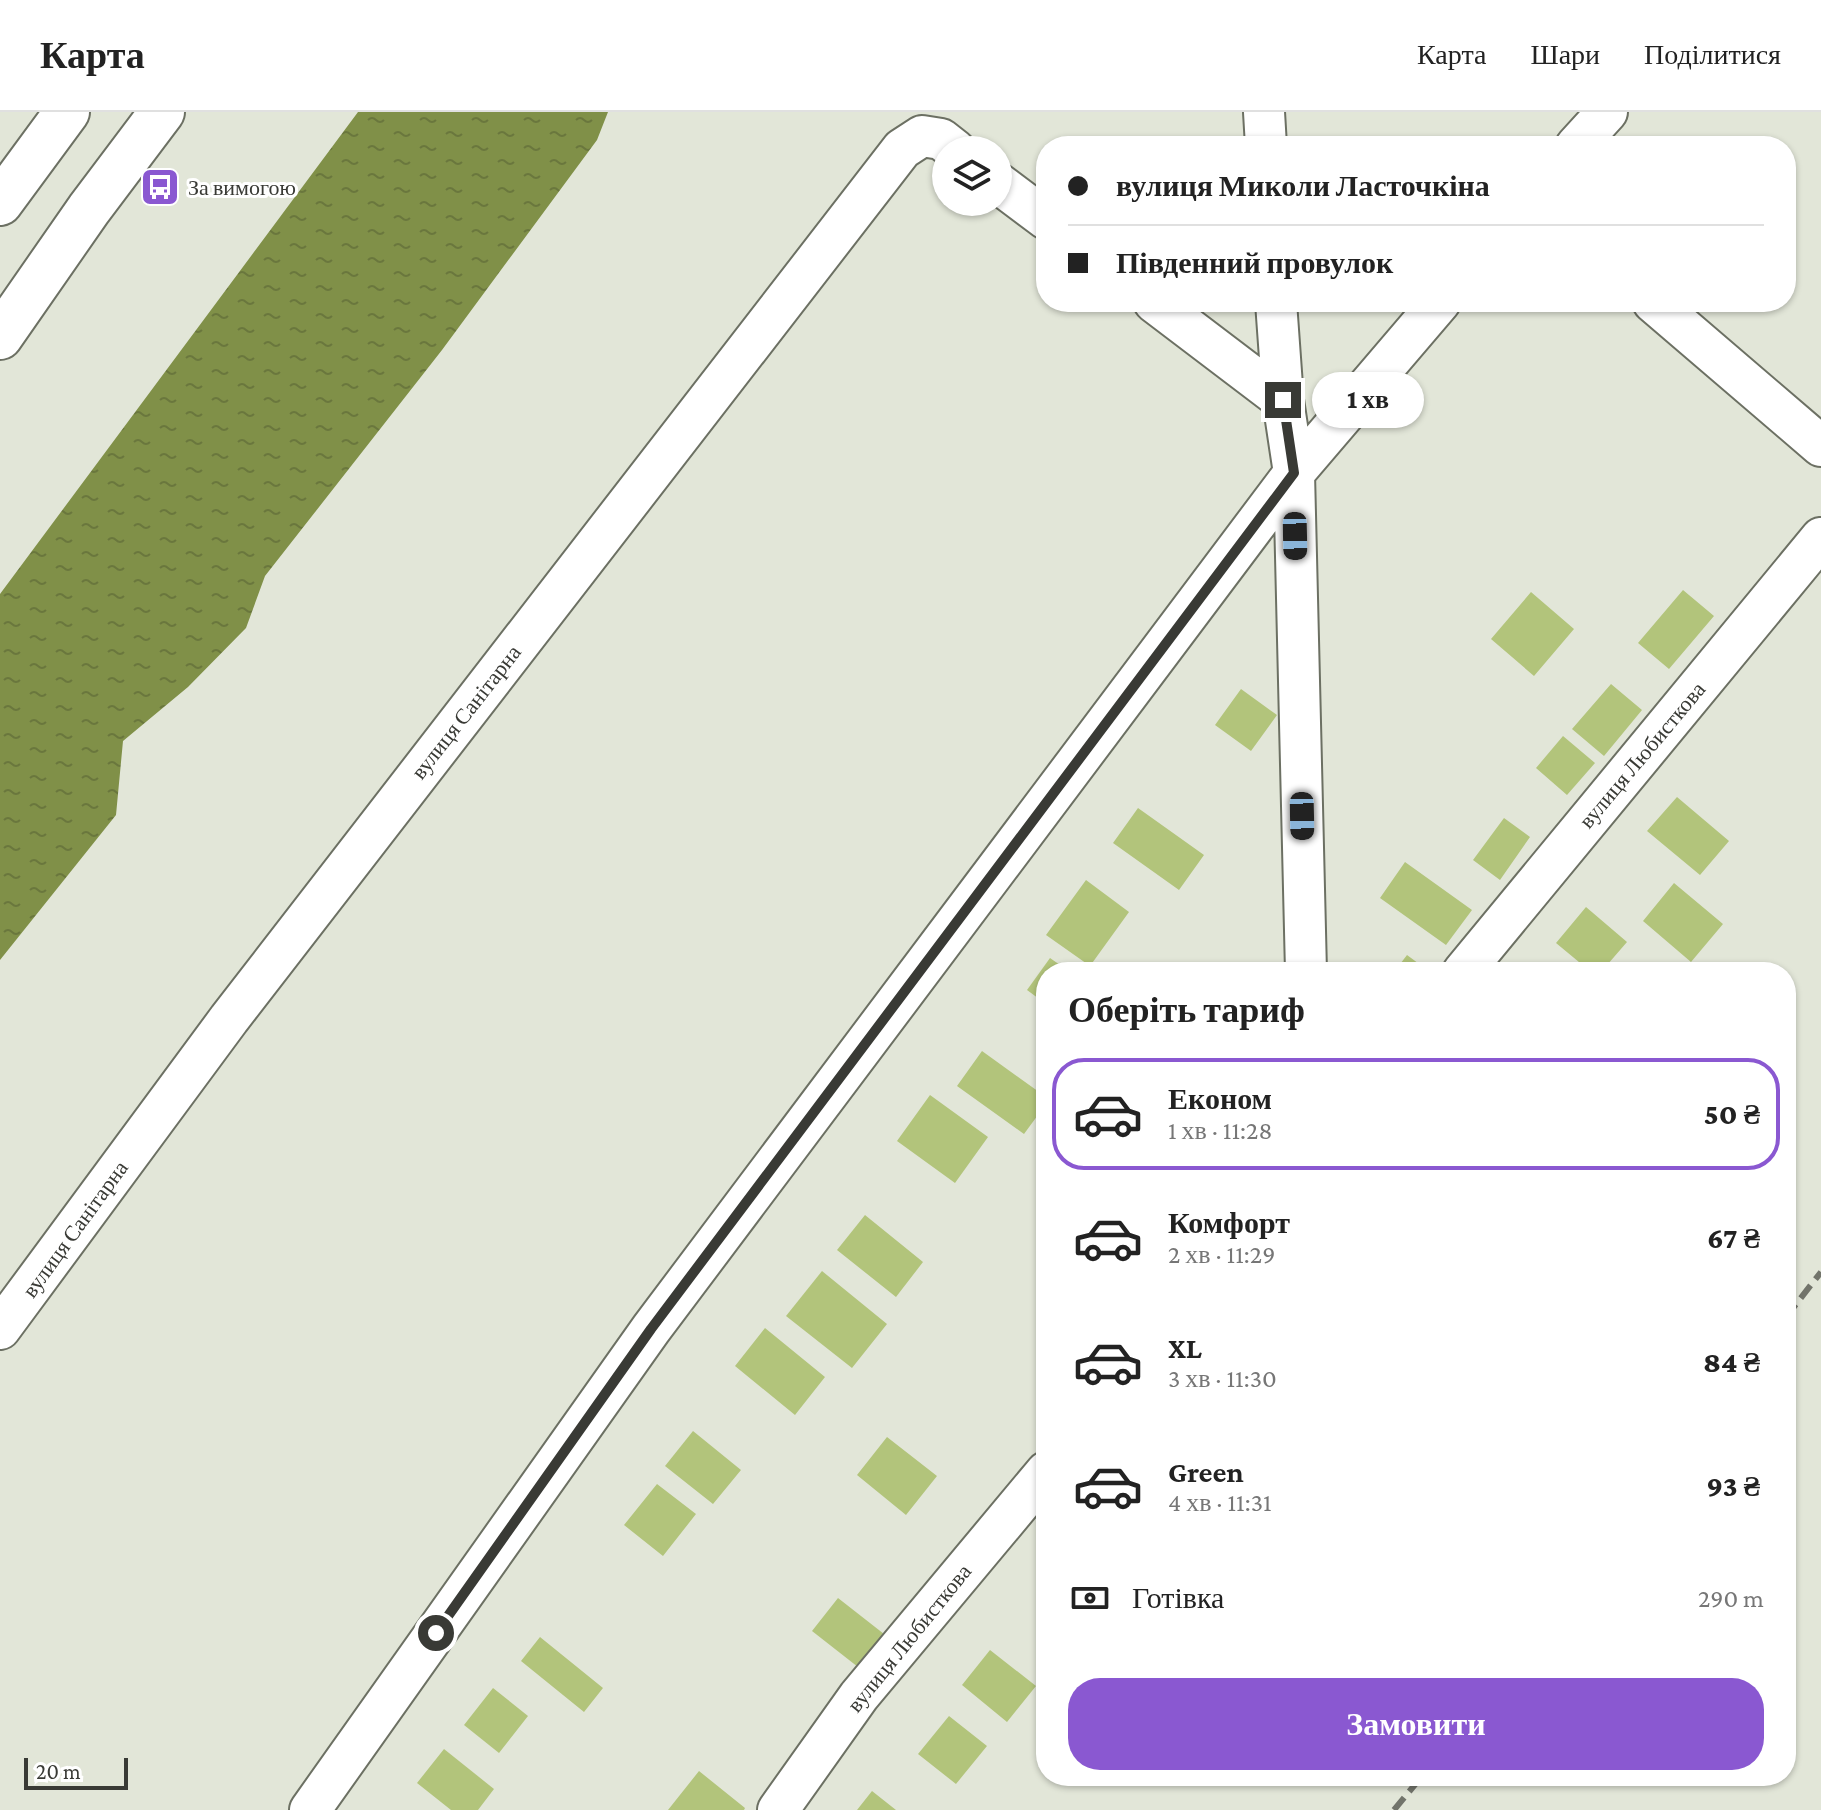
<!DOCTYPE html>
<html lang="uk">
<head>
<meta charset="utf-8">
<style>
	body { margin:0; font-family:"Crimson Pro",serif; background:#f2f2f2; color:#222; height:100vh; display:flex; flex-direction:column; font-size:30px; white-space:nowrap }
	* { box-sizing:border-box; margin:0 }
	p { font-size:26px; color:#767676 }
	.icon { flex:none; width:44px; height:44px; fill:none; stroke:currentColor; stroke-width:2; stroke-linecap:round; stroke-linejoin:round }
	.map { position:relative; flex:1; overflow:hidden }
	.panel { position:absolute; left:1036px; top:850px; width:760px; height:824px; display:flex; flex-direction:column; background:#fff; border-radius:32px; box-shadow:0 2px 6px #0004 }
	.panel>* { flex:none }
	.banner { position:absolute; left:1036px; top:24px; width:760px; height:176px; border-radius:32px; box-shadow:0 2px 6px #0004; display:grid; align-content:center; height:176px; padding:0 32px; background:#fff }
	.buttons { position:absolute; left:932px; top:24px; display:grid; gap:16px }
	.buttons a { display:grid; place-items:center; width:80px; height:80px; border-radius:50%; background:#fff; box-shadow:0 2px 6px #0004; font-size:40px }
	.scale { position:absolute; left:24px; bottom:20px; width:104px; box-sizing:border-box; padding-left:8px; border:4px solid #393a35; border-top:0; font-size:22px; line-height:28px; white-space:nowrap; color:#393a35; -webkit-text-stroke:6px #fff; paint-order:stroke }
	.end { position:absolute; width:36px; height:36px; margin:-18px; border:10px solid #393a35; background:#fff; box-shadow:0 0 0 4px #fff }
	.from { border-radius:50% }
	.bubble { position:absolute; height:56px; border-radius:28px; background:#fff; box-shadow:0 2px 6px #0004; font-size:26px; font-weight:800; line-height:56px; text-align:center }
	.car { position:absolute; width:24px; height:48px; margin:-24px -12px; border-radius:10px; box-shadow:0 0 6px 2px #0007; background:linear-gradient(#222 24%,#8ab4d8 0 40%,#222 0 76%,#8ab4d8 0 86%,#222 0) }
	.banner b { display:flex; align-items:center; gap:28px; height:76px; font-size:30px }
	.banner b+b { border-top:2px solid #e0e0e0 }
	.banner i { width:20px; height:20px; background:#222 }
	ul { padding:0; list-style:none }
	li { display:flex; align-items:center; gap:24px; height:112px; margin:0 16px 12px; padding:0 16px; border:4px solid transparent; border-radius:32px }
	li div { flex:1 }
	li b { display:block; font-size:30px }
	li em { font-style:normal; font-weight:800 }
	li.active { border-color:#8a58d1 }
	li>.icon { width:72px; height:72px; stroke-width:1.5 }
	h2 { padding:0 32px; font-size:36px; line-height:96px }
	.pay { display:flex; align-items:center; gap:20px; height:88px; padding:0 32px; font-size:30px }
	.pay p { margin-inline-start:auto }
	.button { display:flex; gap:16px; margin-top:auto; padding:16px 32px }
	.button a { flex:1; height:92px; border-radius:32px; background:#8a58d1; color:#fff; font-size:32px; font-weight:800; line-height:92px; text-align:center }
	header { display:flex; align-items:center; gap:48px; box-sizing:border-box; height:112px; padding:0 40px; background:#fff; border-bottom:2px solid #e0e0e0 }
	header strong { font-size:38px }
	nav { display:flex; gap:44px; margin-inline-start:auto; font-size:28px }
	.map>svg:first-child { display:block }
	.water { fill:url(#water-ripples) }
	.building { fill:#b2c47b }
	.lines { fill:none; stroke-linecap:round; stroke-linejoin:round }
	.minor-casing { stroke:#6c7063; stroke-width:44 }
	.major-casing { stroke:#6c7063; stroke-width:48 }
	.minor { stroke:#fff; stroke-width:40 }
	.major { stroke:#fff; stroke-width:44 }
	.rail { stroke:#72746b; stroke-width:6; stroke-dasharray:16 8; stroke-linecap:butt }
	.route { stroke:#393a35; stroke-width:10 }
	.labels { text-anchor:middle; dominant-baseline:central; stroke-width:6; stroke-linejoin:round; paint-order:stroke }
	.poi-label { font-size:22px; fill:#393a35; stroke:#fff; text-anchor:start }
	.street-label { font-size:22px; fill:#393a35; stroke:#fff }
</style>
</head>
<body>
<header>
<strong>Карта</strong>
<nav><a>Карта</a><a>Шари</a><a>Поділитися</a></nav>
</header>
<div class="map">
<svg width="1821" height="1698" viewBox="0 0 1821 1698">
	<defs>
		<pattern id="water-ripples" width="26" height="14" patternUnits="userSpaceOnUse" patternTransform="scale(2)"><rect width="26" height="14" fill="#809048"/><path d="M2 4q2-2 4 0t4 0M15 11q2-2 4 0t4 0" fill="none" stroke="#6a773d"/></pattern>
	</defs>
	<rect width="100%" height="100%" fill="#e2e6d8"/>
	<path class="water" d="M 358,0 L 608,0 L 597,28 L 442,238 L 265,464 L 246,516 L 188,575 L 123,629 L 116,703 L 0,848 L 0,482 Z"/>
	<path class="building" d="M 1683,478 L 1714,504 L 1669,557 L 1638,531 Z
		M 1531,480 L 1574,517 L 1534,564 L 1491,527 Z
		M 1611,572 L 1642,598 L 1604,644 L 1572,617 Z
		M 1241,577 L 1277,603 L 1251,639 L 1215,613 Z
		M 1563,624 L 1595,651 L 1567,683 L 1536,656 Z
		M 1677,685 L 1729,729 L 1700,763 L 1647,719 Z
		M 1138,696 L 1204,743 L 1179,778 L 1113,731 Z
		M 1504,706 L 1530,725 L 1500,768 L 1473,748 Z
		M 1405,750 L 1472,798 L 1446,833 L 1380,786 Z
		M 1086,768 L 1129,800 L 1090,854 L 1046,823 Z
		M 1674,771 L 1723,812 L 1691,850 L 1643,809 Z
		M 1586,795 L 1627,830 L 1601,860 L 1591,860 L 1556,831 Z
		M 1407,843 L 1430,860 L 1394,860 Z
		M 1050,846 L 1070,860 L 1046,860 L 1046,892 L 1027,878 Z
		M 982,939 L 1046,985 L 1046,992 L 1024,1022 L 957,974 Z
		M 930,983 L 988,1025 L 955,1071 L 897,1029 Z
		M 865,1103 L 923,1150 L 896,1185 L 837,1138 Z
		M 822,1159 L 887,1212 L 852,1256 L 786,1204 Z
		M 765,1216 L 825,1265 L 795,1303 L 735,1254 Z
		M 693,1319 L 741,1358 L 713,1392 L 665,1354 Z
		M 887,1325 L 937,1364 L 906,1403 L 857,1363 Z
		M 657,1372 L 696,1402 L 663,1444 L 624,1413 Z
		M 838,1486 L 884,1522 L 858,1555 L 812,1519 Z
		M 540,1525 L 603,1576 L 584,1600 L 521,1549 Z
		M 990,1538 L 1036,1574 L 1007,1610 L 962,1573 Z
		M 493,1576 L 528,1604 L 499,1641 L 464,1613 Z
		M 949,1604 L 987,1634 L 956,1672 L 918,1642 Z
		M 444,1637 L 494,1677 L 478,1698 L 451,1698 L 417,1671 Z
		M 699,1659 L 745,1696 L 744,1698 L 668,1698 Z
		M 872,1679 L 896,1698 L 857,1698 Z"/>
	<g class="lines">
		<defs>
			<path id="minor" d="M 1264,0 L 1266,34
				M 1576,34 L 1607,0
				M 998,71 L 1046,107
				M 1154,190 L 1283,288
				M 1276,190 L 1283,288 L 1294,361 L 1306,860
				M 1653,190 L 1821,334
				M 1463,860 L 1821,426
				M 0,1217 L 229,907 L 902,37 L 922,24 L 941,27 L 955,38
				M 310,1698 L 651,1217 L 1294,361 L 1440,190
				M 778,1698 L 859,1584 L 1046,1360"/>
			<path id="major" d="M 0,91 L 67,0
				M 0,225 L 89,97 L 162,0"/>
		</defs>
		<use href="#minor" class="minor-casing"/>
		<use href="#major" class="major-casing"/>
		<use href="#minor" class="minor"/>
		<use href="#major" class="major"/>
		<path class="rail" d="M 1786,1205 L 1821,1160
			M 1394,1698 L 1422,1664"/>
	</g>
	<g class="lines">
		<path class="route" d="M 436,1521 L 651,1217 L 1294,361 L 1283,288"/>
	</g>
	<defs>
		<symbol id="bus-square" viewBox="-11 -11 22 22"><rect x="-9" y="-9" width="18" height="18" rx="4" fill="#8a58d1" stroke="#fff"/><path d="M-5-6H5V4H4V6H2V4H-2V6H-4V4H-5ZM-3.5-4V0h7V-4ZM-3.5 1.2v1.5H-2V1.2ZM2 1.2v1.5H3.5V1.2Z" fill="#fff"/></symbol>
	</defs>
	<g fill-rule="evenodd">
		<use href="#bus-square" x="138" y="53" width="44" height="44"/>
	</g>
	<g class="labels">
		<g class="poi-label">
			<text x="188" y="75">За вимогою</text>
		</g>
		<g class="street-label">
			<text transform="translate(466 600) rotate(-52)">вулиця Санітарна</text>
			<text transform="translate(1642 643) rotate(-50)">вулиця Любисткова</text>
			<text transform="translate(75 1117) rotate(-54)">вулиця Санітарна</text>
			<text transform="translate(909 1526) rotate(-51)">вулиця Любисткова</text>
		</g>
	</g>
</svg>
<div class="buttons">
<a><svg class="icon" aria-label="layers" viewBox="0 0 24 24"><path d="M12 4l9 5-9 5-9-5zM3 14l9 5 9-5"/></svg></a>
</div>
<div class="scale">20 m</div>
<i class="end from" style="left:436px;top:1521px"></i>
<i class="end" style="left:1283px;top:288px"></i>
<div class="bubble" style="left:1312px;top:260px;width:112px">1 хв</div>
<i class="car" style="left:1295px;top:424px;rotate:179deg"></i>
<i class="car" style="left:1302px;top:704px;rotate:179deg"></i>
<div class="banner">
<b><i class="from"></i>вулиця Миколи Ласточкіна</b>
<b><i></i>Південний провулок</b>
</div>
<section class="panel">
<h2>Оберіть тариф</h2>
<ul>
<li class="active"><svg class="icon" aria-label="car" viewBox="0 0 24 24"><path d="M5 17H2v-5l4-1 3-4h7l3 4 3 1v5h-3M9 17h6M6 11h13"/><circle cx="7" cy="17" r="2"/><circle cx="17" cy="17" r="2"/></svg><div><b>Економ</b><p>1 хв · 11:28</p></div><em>50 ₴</em></li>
<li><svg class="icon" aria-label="car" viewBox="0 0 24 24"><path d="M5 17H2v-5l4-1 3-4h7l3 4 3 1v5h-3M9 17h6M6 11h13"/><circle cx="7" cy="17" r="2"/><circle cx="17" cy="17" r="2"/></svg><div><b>Комфорт</b><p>2 хв · 11:29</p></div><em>67 ₴</em></li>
<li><svg class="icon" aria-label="car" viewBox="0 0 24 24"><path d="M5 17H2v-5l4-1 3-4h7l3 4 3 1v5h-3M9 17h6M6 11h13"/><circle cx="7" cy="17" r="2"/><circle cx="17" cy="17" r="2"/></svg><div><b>XL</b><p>3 хв · 11:30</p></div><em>84 ₴</em></li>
<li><svg class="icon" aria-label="car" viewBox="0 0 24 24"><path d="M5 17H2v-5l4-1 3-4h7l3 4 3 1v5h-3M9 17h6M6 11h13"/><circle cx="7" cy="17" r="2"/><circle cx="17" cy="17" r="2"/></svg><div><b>Green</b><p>4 хв · 11:31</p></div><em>93 ₴</em></li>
</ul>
<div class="pay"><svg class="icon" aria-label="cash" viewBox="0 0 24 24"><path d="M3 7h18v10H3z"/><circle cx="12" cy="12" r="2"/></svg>Готівка<p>290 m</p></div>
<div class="button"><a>Замовити</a></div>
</section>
</div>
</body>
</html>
